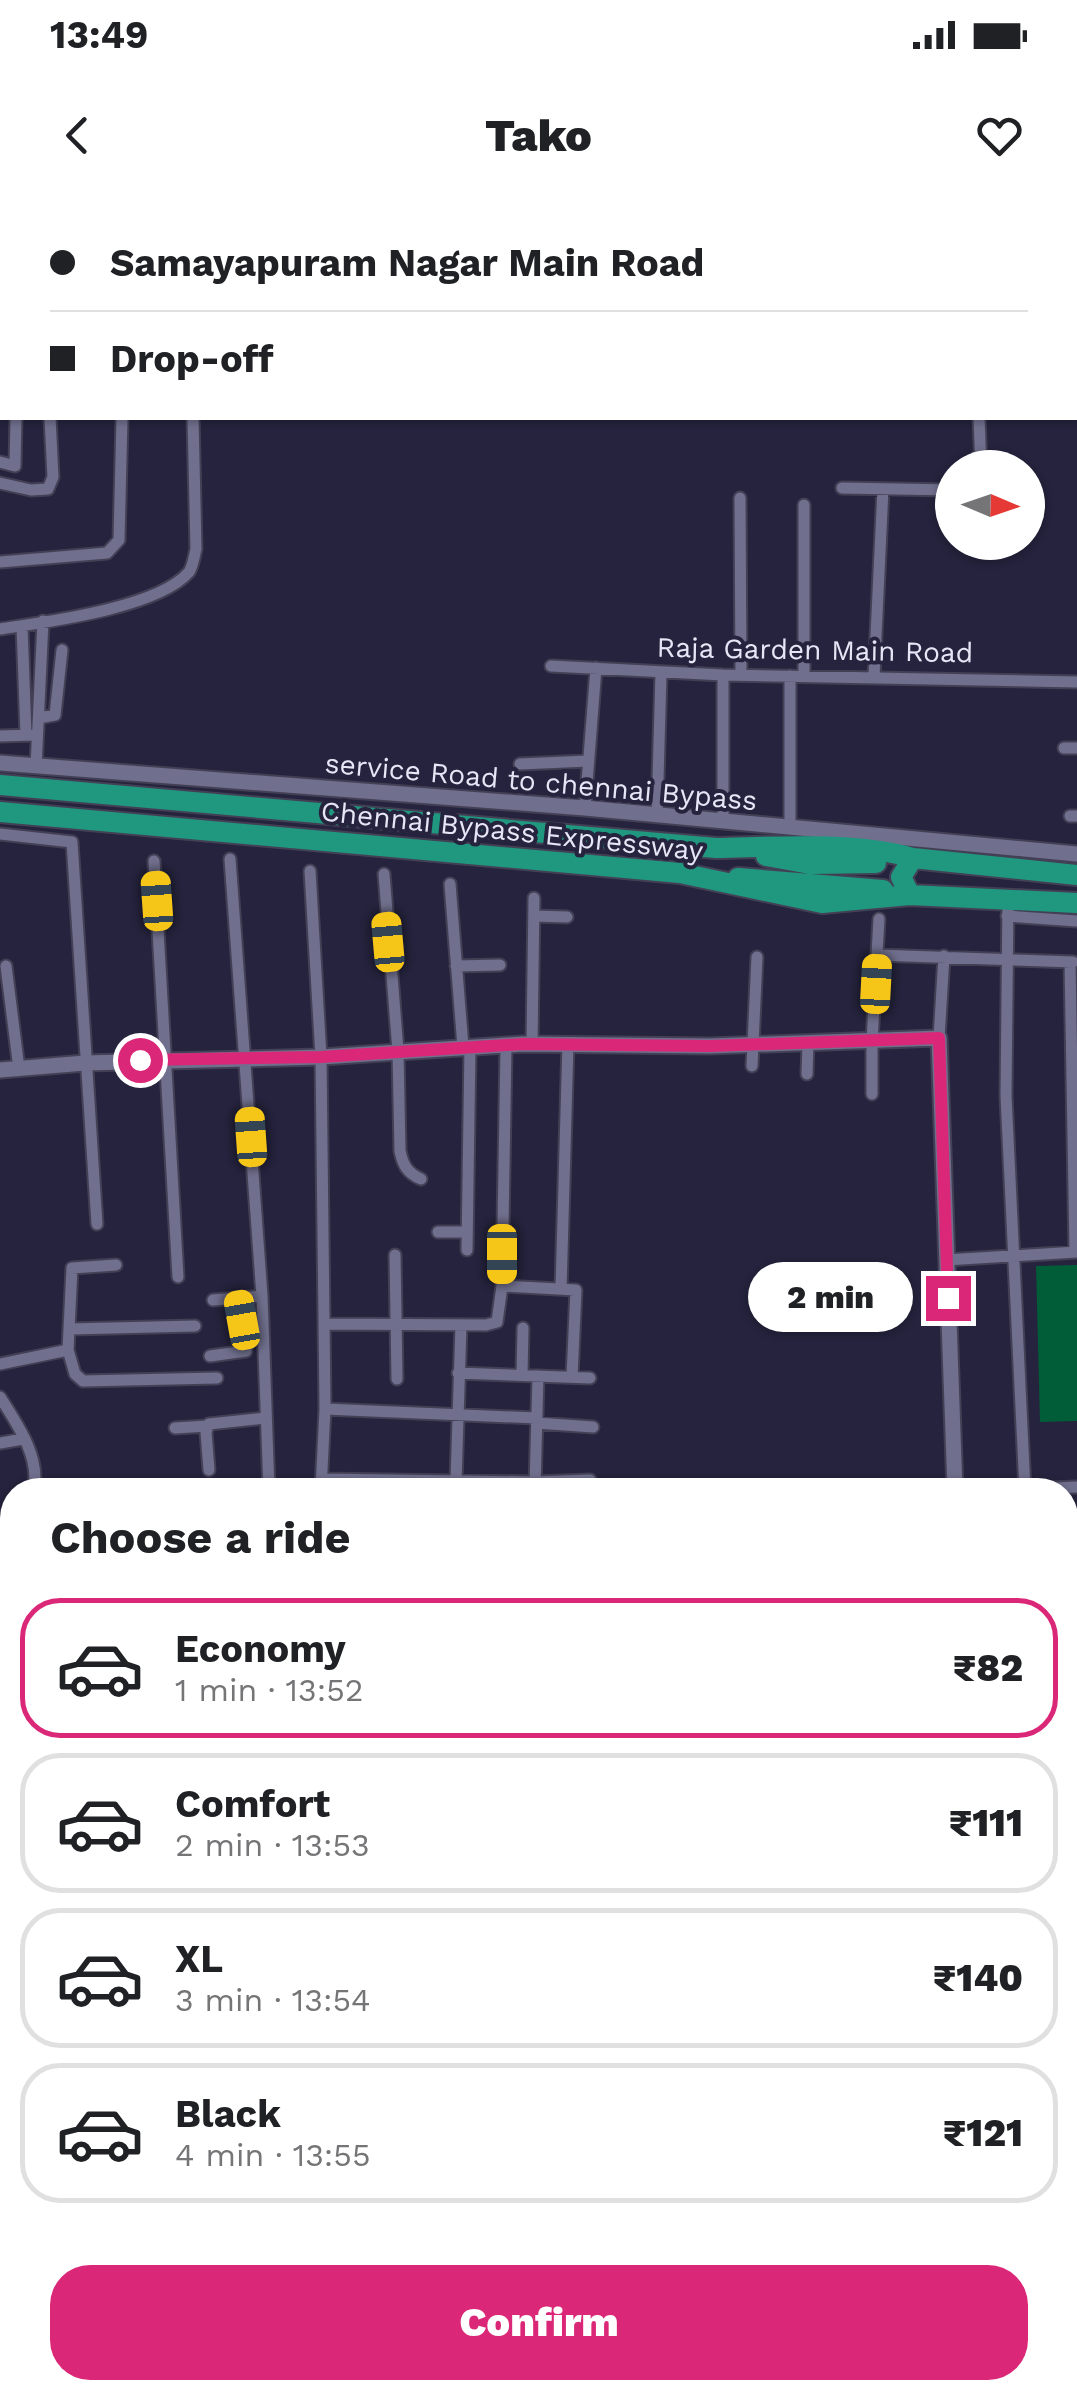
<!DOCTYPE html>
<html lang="en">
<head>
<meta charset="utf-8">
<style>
	body { margin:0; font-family:"Work Sans",sans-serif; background:#f2f2f2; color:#202124; height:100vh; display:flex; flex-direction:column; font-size:38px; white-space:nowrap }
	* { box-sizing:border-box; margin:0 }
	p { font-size:32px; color:#757577 }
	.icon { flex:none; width:55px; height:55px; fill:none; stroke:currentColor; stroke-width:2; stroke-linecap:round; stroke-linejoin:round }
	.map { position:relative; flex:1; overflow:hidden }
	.sheet { position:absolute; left:0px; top:1278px; width:1078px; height:922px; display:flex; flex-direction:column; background:#fff; border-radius:40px 40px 0 0; box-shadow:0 2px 8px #0004 }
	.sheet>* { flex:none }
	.banner { position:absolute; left:0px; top:0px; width:1078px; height:220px; box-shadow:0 2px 8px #0004; display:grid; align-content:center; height:220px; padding:0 50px; background:#fff }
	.needle { width:65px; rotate:92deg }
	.controls { position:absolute; left:935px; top:250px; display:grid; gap:20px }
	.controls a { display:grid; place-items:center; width:110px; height:110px; border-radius:50%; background:#fff; box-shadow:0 2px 8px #0004; font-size:50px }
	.end { position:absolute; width:45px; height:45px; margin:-22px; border:12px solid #db2777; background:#fff; box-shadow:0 0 0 5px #fff }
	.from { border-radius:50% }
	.bubble { position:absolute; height:70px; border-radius:35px; background:#fff; box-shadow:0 2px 8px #0004; font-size:32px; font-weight:800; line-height:70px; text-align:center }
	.car { position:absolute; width:30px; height:60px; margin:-30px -15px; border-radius:12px; box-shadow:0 0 8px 2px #0007; background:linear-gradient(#f5c518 24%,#345 0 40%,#f5c518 0 76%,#345 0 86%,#f5c518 0) }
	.banner b { display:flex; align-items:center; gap:35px; height:95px; font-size:38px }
	.banner b+b { border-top:2px solid #e0e0e0 }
	.banner i { width:25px; height:25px; background:#202124 }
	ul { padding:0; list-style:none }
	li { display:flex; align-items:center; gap:30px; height:140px; margin:0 20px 15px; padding:0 30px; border:5px solid #e0e0e0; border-radius:40px }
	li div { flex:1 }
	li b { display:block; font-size:38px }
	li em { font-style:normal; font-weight:800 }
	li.on { border-color:#db2777 }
	li>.icon { width:90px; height:90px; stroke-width:1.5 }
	h2 { padding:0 50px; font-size:45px; line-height:120px }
	.primary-button { display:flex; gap:20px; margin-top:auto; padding:20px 50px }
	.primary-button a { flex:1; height:115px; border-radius:40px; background:#db2777; color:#fff; font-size:40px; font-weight:800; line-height:115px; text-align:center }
	.status { display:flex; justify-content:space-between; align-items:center; height:70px; padding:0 50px; background:#fff; direction:ltr }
	.status svg { height:28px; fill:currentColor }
	header { display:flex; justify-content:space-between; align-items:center; height:130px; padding:0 50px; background:#fff; font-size:45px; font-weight:800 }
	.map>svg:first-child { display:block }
	.green { fill:#005d38 }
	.water { fill:#2878a3 }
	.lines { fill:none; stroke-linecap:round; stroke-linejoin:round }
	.minor-casing { stroke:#434056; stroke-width:15 }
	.tertiary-casing { stroke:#434056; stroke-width:19 }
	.trunk-casing { stroke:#434056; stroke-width:24 }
	.minor { stroke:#706f8d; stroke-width:11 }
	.tertiary { stroke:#706f8d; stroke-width:15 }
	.trunk { stroke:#209880; stroke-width:20 }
	.route { stroke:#db2777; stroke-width:12 }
	.labels { text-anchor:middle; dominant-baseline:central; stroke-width:8; stroke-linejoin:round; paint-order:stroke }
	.street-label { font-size:28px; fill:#e6e6f7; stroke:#25233d }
</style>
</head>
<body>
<div class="status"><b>13:49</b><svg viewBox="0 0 49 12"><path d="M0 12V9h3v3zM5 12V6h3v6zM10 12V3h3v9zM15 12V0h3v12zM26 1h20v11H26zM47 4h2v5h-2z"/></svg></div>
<header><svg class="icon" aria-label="back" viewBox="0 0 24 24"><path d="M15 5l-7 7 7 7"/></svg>Tako<svg class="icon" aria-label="heart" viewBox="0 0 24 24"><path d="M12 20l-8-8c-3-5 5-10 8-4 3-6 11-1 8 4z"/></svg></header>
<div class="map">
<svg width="1077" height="2199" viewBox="0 0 1077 2199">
	<rect width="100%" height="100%" fill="#25233d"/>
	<path class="green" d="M 0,0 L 718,0 L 744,2 L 2,2 L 2,101 Z
		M 1077,1065 L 1077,1221 L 1040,1222 L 1036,1066 Z"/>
	<path class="water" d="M 280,0 L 718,0 L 744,2 L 280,2 Z"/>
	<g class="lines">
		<defs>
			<path id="minor" d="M 979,218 L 981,268
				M 0,262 L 15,266 L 16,218
				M 0,283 L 31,290 L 48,289 L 53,277 L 50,218
				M 842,288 L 952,290
				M 740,298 L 741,475
				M 804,305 L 804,476
				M 951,316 L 952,290
				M 0,362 L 107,353 L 119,340 L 122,218
				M 22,426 L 26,535
				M 0,429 C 46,422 158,408 189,372 C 193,366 194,357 196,349 L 193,218
				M 551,466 L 723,475 L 1077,482
				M 723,475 L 723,621
				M 874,477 L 883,289
				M 39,518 L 55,515 L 62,450
				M 0,536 L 34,535
				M 1064,548 L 1077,548
				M 520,564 L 588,561
				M 36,567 L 43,421
				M 585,608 L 596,468
				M 657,616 L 661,473
				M 1070,616 L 1077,616
				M 790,627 L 790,476
				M 0,634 L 72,642 L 97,1024
				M 230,659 L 262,1096 L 269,1290
				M 154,661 L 178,1077
				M 310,671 L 321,857 L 325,1209 L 321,1290
				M 384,674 L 398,851 L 400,951 C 403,965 407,973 421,979
				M 450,684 L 463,847
				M 1008,700 L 1006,896 L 1025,1290
				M 534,716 L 567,717
				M 1007,716 L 1077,721
				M 877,755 L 1073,762
				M 1070,762 L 1075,1052
				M 6,766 L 19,869
				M 456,766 L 500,765
				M 939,838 L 944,756
				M 532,844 L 534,698
				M 752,866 L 757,757
				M 807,874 L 808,843
				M 872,894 L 872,841 L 879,719
				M 438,1032 L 467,1032
				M 467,1050 L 470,847
				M 395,1055 L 397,1179
				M 946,1060 L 1077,1052
				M 502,1086 L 576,1090 L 572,1177
				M 561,1089 L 568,843
				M 213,1100 L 262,1096
				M 325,1124 L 486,1125 L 497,1122 L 502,1086 L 506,846
				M 70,1129 L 195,1126
				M 68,1150 L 72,1068 L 116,1065
				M 210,1156 L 246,1151 L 239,1098
				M 0,1164 L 68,1150 L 75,1174 L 83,1181 L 217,1178
				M 458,1173 L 590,1178
				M 522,1175 L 523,1128
				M 0,1197 C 16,1222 42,1259 33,1290
				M 325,1209 L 536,1218
				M 536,1223 L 593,1227
				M 175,1228 L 207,1226
				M 0,1243 L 23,1239
				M 209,1270 L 206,1232 L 209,1224 L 265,1218
				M 322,1279 L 535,1282 L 590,1280
				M 456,1281 L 461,1125
				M 535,1286 L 538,1176
				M 1004,1290 L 1077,1287
				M 0,1363 L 12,1330
				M 0,1492 L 12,1542
				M 1065,1554 L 1077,1554
				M 1065,1611 L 1077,1609
				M 0,1636 L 12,1632
				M 0,1714 L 12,1712
				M 0,1747 L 9,1768
				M 1065,1751 L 1077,1750
				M 0,1845 L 9,1845 L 9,1768 L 12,1768
				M 9,1845 L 12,1907
				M 1065,1947 L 1077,1947
				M 0,2069 L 12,2075
				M 1065,2072 L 1077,2072
				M 279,2188 L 279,2199
				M 827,2188 L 828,2199
				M 942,2188 L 946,2199
				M 992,2188 L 992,2199
				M 0,2190 L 13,2188
				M 38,2199 L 38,2188
				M 98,2199 L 99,2188
				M 139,2199 L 140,2188
				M 347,2199 L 348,2188
				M 414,2199 L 415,2188
				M 473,2199 L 473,2188
				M 510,2199 L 510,2188
				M 767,2199 L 767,2188"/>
			<path id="tertiary" d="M 1075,95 L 1077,95
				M 0,143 L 2,143
				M 0,563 L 585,608 L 1077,654
				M 0,870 L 85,863 L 321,857 L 523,844 L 710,846 L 939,838 L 955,1290
				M 1065,1481 L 1077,1481
				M 599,2199 L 602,2188"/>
			<path id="trunk" d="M 0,585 L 716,648 C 776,647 856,641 913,658 L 1077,675
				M 0,612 L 680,673 L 822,703 L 910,695 L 1077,703
				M 766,656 L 810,664 L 876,663
				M 738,678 L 883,690
				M 910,695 L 901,677 L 913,658"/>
		</defs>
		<use href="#minor" class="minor-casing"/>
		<use href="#tertiary" class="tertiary-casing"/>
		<use href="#trunk" class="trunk-casing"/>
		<use href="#minor" class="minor"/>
		<use href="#tertiary" class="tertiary"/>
		<use href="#trunk" class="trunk"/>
	</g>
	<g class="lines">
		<path class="route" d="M 140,860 L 321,857 L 523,844 L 710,846 L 939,838 L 948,1098"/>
	</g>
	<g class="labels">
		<g class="street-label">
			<text transform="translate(815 450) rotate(1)">Raja Garden Main Road</text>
			<text transform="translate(541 582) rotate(5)">service Road to chennai Bypass</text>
			<text transform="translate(512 631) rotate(6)">Chennai Bypass Expressway</text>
		</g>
	</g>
</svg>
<div class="controls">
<a><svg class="needle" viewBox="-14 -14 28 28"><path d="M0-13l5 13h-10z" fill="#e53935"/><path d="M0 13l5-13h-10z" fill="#757577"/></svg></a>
</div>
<i class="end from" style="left:140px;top:860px"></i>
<i class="end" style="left:948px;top:1098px"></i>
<div class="bubble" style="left:748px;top:1062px;width:165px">2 min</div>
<i class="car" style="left:157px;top:701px;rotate:356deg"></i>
<i class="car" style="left:388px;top:742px;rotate:355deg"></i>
<i class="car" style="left:876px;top:784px;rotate:3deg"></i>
<i class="car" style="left:251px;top:937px;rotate:356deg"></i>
<i class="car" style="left:502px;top:1054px;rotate:180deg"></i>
<i class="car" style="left:242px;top:1120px;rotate:350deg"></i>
<div class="banner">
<b><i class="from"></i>Samayapuram Nagar Main Road</b>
<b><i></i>Drop-off</b>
</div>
<section class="sheet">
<h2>Choose a ride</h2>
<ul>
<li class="on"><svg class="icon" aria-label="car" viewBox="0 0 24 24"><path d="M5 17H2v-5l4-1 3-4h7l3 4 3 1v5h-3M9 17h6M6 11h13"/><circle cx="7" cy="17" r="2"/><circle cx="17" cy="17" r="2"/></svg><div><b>Economy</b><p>1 min · 13:52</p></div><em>₹82</em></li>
<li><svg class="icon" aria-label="car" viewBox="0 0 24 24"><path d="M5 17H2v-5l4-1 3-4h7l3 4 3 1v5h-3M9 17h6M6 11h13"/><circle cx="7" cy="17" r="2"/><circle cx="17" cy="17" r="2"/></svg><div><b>Comfort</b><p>2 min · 13:53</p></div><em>₹111</em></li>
<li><svg class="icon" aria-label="car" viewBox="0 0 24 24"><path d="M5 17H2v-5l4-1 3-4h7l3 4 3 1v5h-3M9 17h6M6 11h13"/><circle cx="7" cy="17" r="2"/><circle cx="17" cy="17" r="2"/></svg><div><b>XL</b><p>3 min · 13:54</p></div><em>₹140</em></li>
<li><svg class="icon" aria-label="car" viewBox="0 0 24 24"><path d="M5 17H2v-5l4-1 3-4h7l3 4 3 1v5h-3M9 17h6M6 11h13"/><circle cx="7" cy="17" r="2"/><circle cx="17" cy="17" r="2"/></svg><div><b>Black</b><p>4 min · 13:55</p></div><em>₹121</em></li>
</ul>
<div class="primary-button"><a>Confirm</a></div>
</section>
</div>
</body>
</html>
